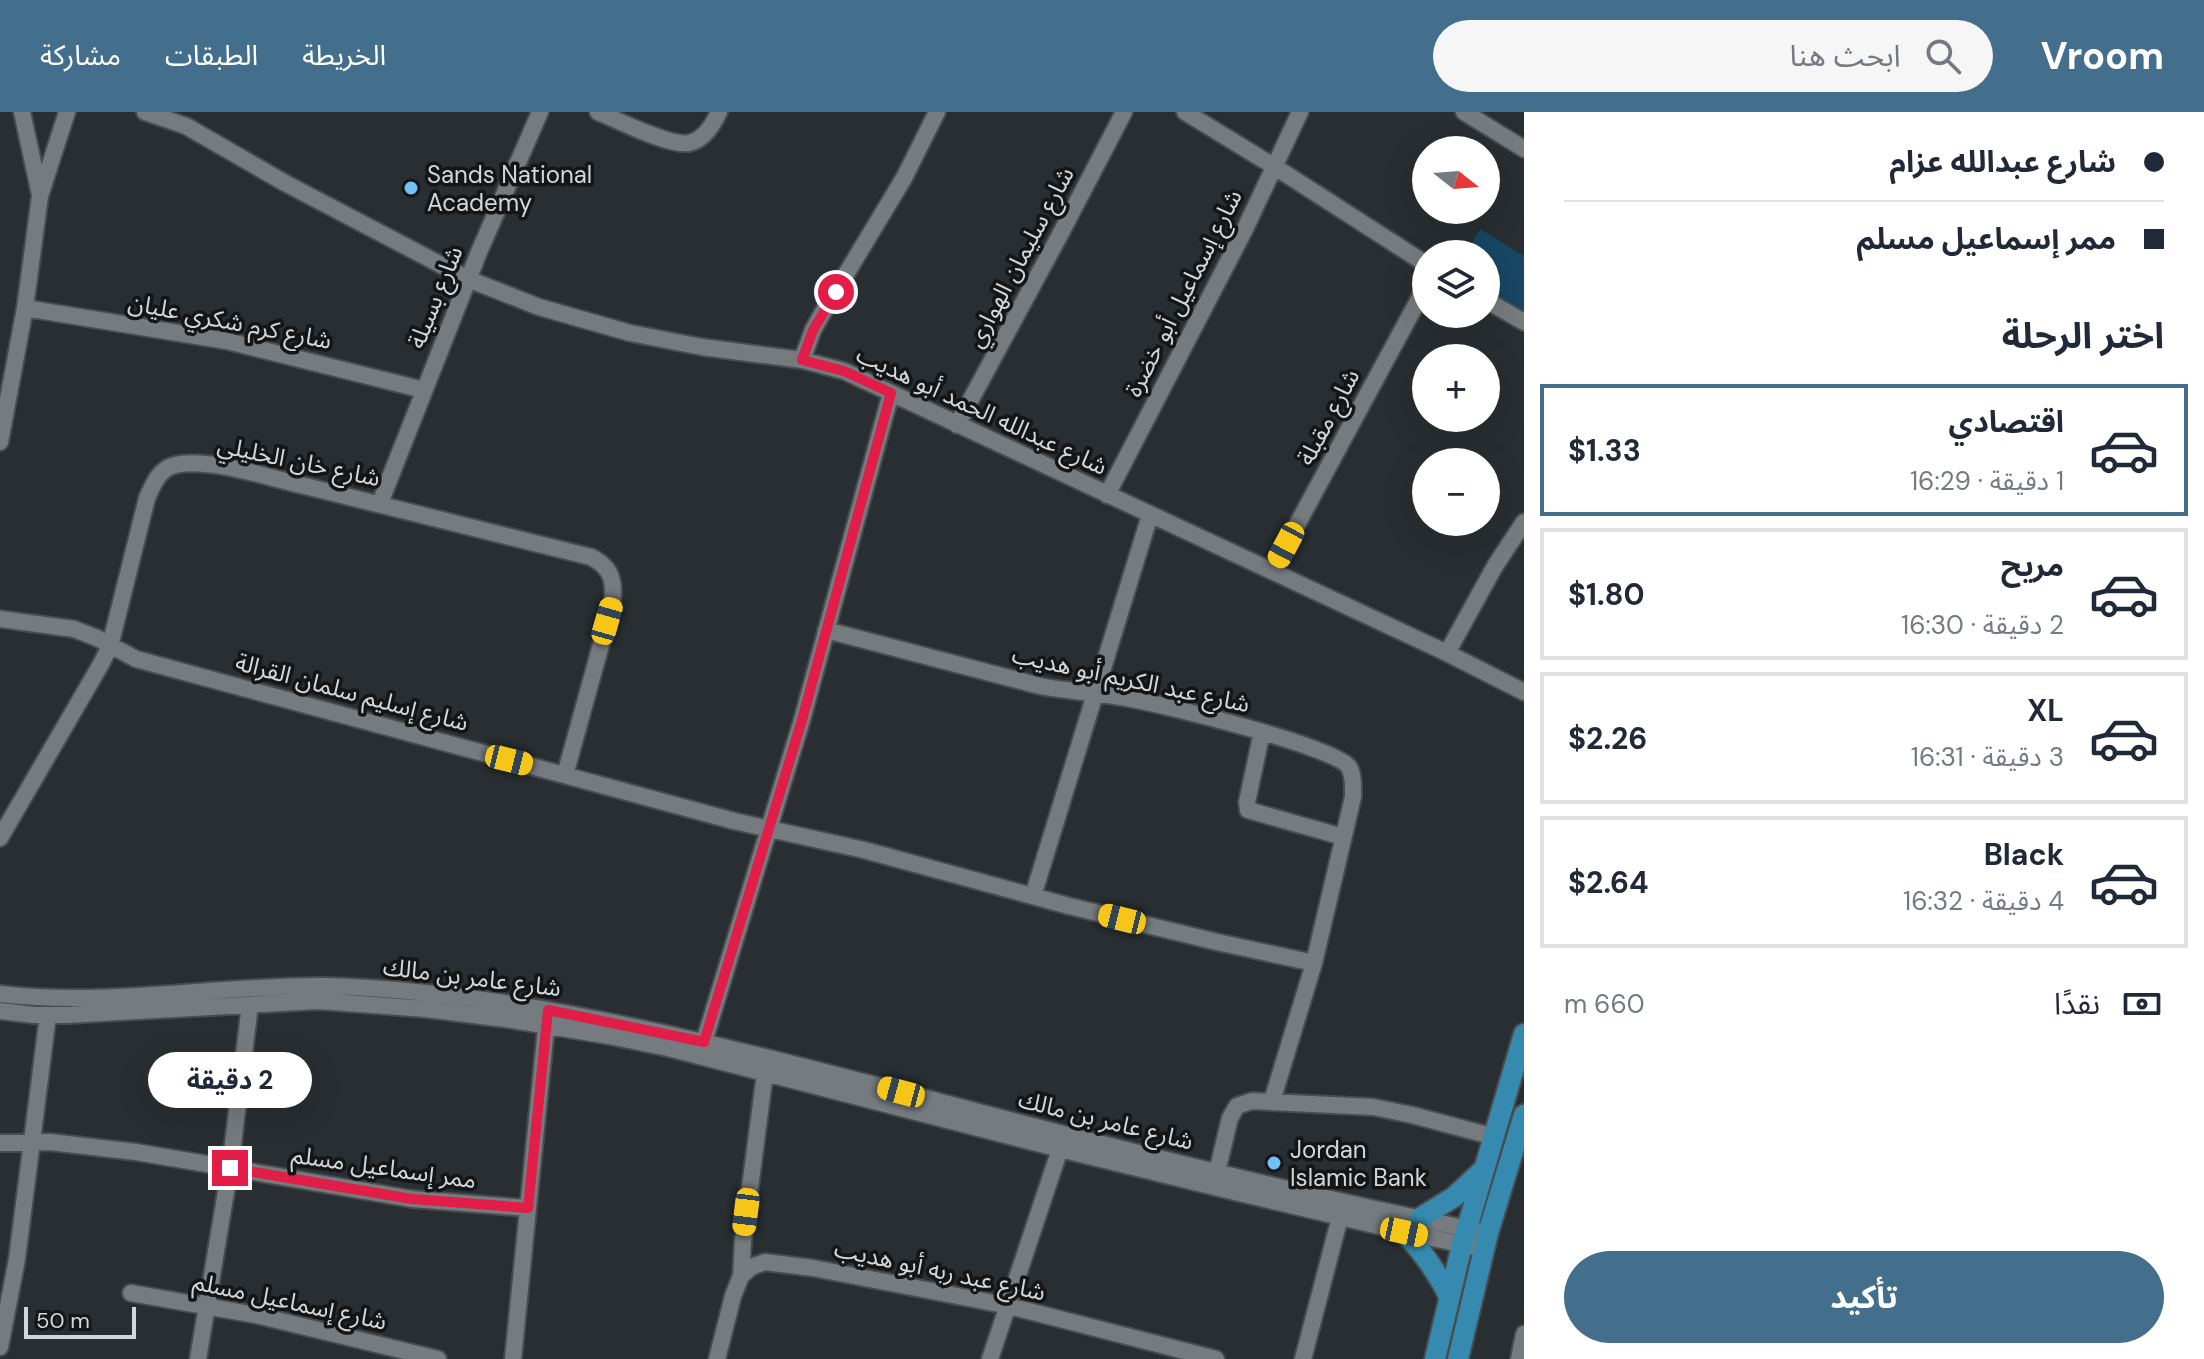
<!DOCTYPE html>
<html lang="ar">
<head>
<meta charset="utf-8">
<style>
	body { margin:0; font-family:"DM Sans","Noto Sans Arabic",sans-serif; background:#f6f6f7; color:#1f2937; direction:rtl; height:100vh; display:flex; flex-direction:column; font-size:30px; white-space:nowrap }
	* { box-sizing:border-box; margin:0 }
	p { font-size:26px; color:#747a83 }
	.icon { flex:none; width:44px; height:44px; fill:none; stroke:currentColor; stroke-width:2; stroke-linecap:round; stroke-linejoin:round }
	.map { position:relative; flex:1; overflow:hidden; direction:ltr }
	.sheet { display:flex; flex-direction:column; background:#fff; width:680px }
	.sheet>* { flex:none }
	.hud { display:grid; align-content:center; height:176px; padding:0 40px; background:#fff }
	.needle { width:52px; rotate:107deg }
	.buttons { position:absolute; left:1412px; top:24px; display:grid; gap:16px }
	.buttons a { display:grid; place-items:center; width:88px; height:88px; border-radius:50%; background:#fff; box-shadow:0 8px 32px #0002; font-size:40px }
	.scale { position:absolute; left:24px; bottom:20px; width:112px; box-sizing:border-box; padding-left:8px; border:4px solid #d3d7d9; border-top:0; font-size:22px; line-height:28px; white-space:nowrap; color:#d3d7d9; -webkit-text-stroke:6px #131517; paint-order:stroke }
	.end { position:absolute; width:36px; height:36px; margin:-18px; border:10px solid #e11d48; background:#fff; box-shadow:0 0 0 4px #fff }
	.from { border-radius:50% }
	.bubble { position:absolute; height:56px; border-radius:28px; background:#fff; box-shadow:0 8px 32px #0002; font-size:26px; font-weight:700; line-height:56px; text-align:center; direction:rtl }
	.car { position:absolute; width:24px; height:48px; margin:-24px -12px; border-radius:10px; box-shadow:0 0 6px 2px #0007; background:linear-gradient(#f5c518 24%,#345 0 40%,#f5c518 0 76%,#345 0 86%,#f5c518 0) }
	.hud b { display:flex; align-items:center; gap:28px; height:76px; font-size:30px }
	.hud b+b { border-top:2px solid #e0e1e3 }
	.hud i { width:20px; height:20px; background:#1f2937 }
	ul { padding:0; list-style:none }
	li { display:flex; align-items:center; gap:24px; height:132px; margin:0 16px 12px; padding:0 24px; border:4px solid #e0e1e3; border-radius:0px }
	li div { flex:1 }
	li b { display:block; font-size:30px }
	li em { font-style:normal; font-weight:700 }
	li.active { border-color:#436e8c }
	li>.icon { width:72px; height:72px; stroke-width:1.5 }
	h2 { padding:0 40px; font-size:36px; line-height:96px }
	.pay { display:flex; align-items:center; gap:20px; height:88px; padding:0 40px; font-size:30px }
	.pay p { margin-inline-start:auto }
	.button { display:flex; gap:16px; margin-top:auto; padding:16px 40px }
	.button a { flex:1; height:92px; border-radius:48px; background:#436e8c; color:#fff; font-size:32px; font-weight:700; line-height:92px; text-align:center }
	header { display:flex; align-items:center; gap:48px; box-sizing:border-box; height:112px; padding:0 40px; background:#436e8c; color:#fff }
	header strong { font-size:38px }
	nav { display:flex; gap:44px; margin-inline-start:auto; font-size:28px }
	.search { width:560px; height:72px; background:#f6f6f7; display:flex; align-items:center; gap:20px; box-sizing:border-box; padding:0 28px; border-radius:44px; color:#747a83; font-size:30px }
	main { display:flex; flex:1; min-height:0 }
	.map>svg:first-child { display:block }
	.green { fill:#174763 }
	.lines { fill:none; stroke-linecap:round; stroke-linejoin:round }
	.minor-casing { stroke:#474c4f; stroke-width:20 }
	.major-casing { stroke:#474c4f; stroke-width:24 }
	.minor { stroke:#757b7f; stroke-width:16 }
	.major { stroke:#368ab0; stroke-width:20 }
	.route { stroke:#e11d48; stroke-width:10 }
	.poi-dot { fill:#70c2f4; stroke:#131517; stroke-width:3 }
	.labels { text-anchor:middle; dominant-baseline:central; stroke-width:7; stroke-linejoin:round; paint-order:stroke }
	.poi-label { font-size:24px; fill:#d3d7d9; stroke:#131517; text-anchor:start }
	.street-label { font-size:24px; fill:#d3d7d9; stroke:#131517 }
</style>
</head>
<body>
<header>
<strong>Vroom</strong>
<div class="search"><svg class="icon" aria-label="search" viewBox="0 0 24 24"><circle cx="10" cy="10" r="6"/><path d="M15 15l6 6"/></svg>ابحث هنا</div>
<nav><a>الخريطة</a><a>الطبقات</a><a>مشاركة</a></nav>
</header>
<main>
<section class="sheet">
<div class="hud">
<b><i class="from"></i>شارع عبدالله عزام</b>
<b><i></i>ممر إسماعيل مسلم</b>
</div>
<h2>اختر الرحلة</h2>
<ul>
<li class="active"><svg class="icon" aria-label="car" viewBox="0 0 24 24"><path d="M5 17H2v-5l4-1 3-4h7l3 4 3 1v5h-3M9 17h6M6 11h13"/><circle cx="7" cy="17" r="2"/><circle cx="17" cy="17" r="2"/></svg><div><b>اقتصادي</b><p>1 دقيقة · 16:29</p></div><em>$1.33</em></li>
<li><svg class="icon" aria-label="car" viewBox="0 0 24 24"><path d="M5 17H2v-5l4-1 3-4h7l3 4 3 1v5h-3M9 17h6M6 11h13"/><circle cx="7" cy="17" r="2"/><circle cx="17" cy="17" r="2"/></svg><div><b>مريح</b><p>2 دقيقة · 16:30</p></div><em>$1.80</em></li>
<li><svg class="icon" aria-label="car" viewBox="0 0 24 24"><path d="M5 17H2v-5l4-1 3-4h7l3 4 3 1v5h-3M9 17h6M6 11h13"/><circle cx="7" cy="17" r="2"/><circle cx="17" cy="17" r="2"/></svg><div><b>XL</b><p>3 دقيقة · 16:31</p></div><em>$2.26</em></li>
<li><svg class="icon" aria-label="car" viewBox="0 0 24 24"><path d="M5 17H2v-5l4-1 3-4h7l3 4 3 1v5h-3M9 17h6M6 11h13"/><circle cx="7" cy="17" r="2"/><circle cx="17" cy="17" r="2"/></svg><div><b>Black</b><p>4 دقيقة · 16:32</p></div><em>$2.64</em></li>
</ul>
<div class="pay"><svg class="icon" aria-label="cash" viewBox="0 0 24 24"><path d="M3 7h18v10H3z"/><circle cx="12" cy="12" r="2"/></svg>نقدًا<p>660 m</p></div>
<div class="button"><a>تأكيد</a></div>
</section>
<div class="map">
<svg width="1524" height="1247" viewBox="0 0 1524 1247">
	<rect width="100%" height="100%" fill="#282e31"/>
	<path class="green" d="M 1480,117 L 1524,144 L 1524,202 L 1486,179 L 1486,142 L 1466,142 Z"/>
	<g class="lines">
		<defs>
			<path id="minor" d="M 22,0 L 40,83
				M 145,0 L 186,14 L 285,71 L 468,167 L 539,195 L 630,221 L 702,235 L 802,248 L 844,259 L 1447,541 L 1524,580
				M 598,0 C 617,8 671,35 689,31 C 704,28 713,13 719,0
				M 1185,0 L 1275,55 L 1426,152
				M 1464,0 L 1524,37
				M 1486,188 L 1524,210
				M 25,196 L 227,229 L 424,278
				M 802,248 L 813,218 L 822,202 L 904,66 L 937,0
				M 957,313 L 1062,119 L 1124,0
				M 0,330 L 25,196 L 40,84 L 67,0
				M 1107,383 L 1244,119 L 1300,0
				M 380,391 L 479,140 L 540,0
				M 1272,459 L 1426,174
				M 0,507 L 74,517 L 97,526 L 136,547 L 734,709 L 864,738 L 1069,794 L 1217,830 L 1314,851
				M 826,518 L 1040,574 C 1069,580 1098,580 1126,586 C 1157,591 1337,635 1349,655 C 1354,664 1353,675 1353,685 L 1314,851 L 1272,989
				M 1447,541 L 1495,454 L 1524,410
				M 1262,620 L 1247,690 L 1248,698 L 1343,725
				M 0,726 L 101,552 L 110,534 L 147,386 C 153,373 158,359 172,354 C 204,343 272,367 305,374 C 401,397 496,421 591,445 C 613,456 615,471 612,493 L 565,663
				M 1033,784 L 1150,403
				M 0,882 C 108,895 217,873 325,874 C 383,875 441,882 498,890 C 653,913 804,955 956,994 C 1129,1040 1303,1083 1478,1119
				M 0,899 L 34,903 L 67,903 L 319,889 L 426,897 L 505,907 L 609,924 L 668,936 L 1060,1037 L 1235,1080 L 1404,1120 L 1484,1137
				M 704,930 L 802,608 L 891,281
				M 0,1031 L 50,1030 L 136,1040 L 412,1087 L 528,1096
				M 1217,1060 L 1230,1006 L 1237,994 L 1252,989 L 1373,995 L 1412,1003 L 1495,1025
				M 741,1164 L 743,1129 L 765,961
				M 131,1181 L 256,1203 L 438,1247
				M 0,1235 L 17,1147 L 48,903
				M 198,1247 L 230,1056 L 250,893
				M 513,1247 L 547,906
				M 717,1247 L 733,1184 L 741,1164 L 751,1155 L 765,1150 L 813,1156 L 1009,1194 L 1216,1247
				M 990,1247 L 1060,1037
				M 1303,1247 L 1340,1105
				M 1519,1247 L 1524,1222"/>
			<path id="major" d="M 1420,1106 L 1454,1085 L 1484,1057
				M 1404,1120 C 1423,1140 1437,1160 1449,1184
				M 1435,1247 L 1462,1133 L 1524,922
				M 1458,1247 L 1488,1121 L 1524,1003"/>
		</defs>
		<use href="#minor" class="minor-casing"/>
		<use href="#major" class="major-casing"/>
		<use href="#minor" class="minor"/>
		<use href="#major" class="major"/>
	</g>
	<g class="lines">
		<path class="route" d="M 230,1056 L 412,1087 L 528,1096 L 548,898 L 704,930 L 802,608 L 891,281 L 844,259 L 802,248 L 813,218 L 836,180"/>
	</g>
	<g class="poi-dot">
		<circle cx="411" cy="76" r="8"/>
		<circle cx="1274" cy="1051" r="8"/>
	</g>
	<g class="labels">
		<g class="poi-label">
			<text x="427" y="62">Sands National<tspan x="427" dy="28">Academy</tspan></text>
			<text x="1290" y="1037">Jordan<tspan x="1290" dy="28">Islamic Bank</tspan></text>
		</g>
		<g class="street-label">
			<text transform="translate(1020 145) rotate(-62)">شارع سليمان الهواري</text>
			<text transform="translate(1183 181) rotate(-63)">شارع إسماعيل أبو خضرة</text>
			<text transform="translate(435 185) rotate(-68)">شارع بسيلة</text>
			<text transform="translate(230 209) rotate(11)">شارع كرم شكري عليان</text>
			<text transform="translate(982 298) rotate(25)">شارع عبدالله الحمد أبو هديب</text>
			<text transform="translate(1328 305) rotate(-62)">شارع مقبلة</text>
			<text transform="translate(299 349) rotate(12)">شارع خان الخليلي</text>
			<text transform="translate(1131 567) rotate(12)">شارع عبد الكريم أبو هديب</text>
			<text transform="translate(352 580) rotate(15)">شارع إسليم سلمان القرالة</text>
			<text transform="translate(472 865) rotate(7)">شارع عامر بن مالك</text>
			<text transform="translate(1106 1008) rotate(14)">شارع عامر بن مالك</text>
			<text transform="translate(384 1055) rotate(8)">ممر إسماعيل مسلم</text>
			<text transform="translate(940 1158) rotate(12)">شارع عبد ربه أبو هديب</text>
			<text transform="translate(290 1189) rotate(12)">شارع إسماعيل مسلم</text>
		</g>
	</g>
</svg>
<div class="buttons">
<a><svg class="needle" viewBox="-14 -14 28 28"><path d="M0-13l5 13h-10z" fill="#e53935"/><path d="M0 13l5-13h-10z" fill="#747a83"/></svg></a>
<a><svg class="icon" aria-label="layers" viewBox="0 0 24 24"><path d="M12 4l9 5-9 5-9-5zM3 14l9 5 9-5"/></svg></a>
<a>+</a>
<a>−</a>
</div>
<div class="scale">50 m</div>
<i class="end from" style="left:836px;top:180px"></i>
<i class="end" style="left:230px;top:1056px"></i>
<div class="bubble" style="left:148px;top:940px;width:164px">2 دقيقة</div>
<i class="car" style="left:1286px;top:433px;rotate:208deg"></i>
<i class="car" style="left:607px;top:509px;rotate:16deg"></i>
<i class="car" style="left:509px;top:648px;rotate:104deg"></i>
<i class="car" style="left:1122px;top:807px;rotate:284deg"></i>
<i class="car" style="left:901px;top:980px;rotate:285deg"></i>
<i class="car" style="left:746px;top:1100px;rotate:187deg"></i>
<i class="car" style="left:1404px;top:1120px;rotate:102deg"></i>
</div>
</main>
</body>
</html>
